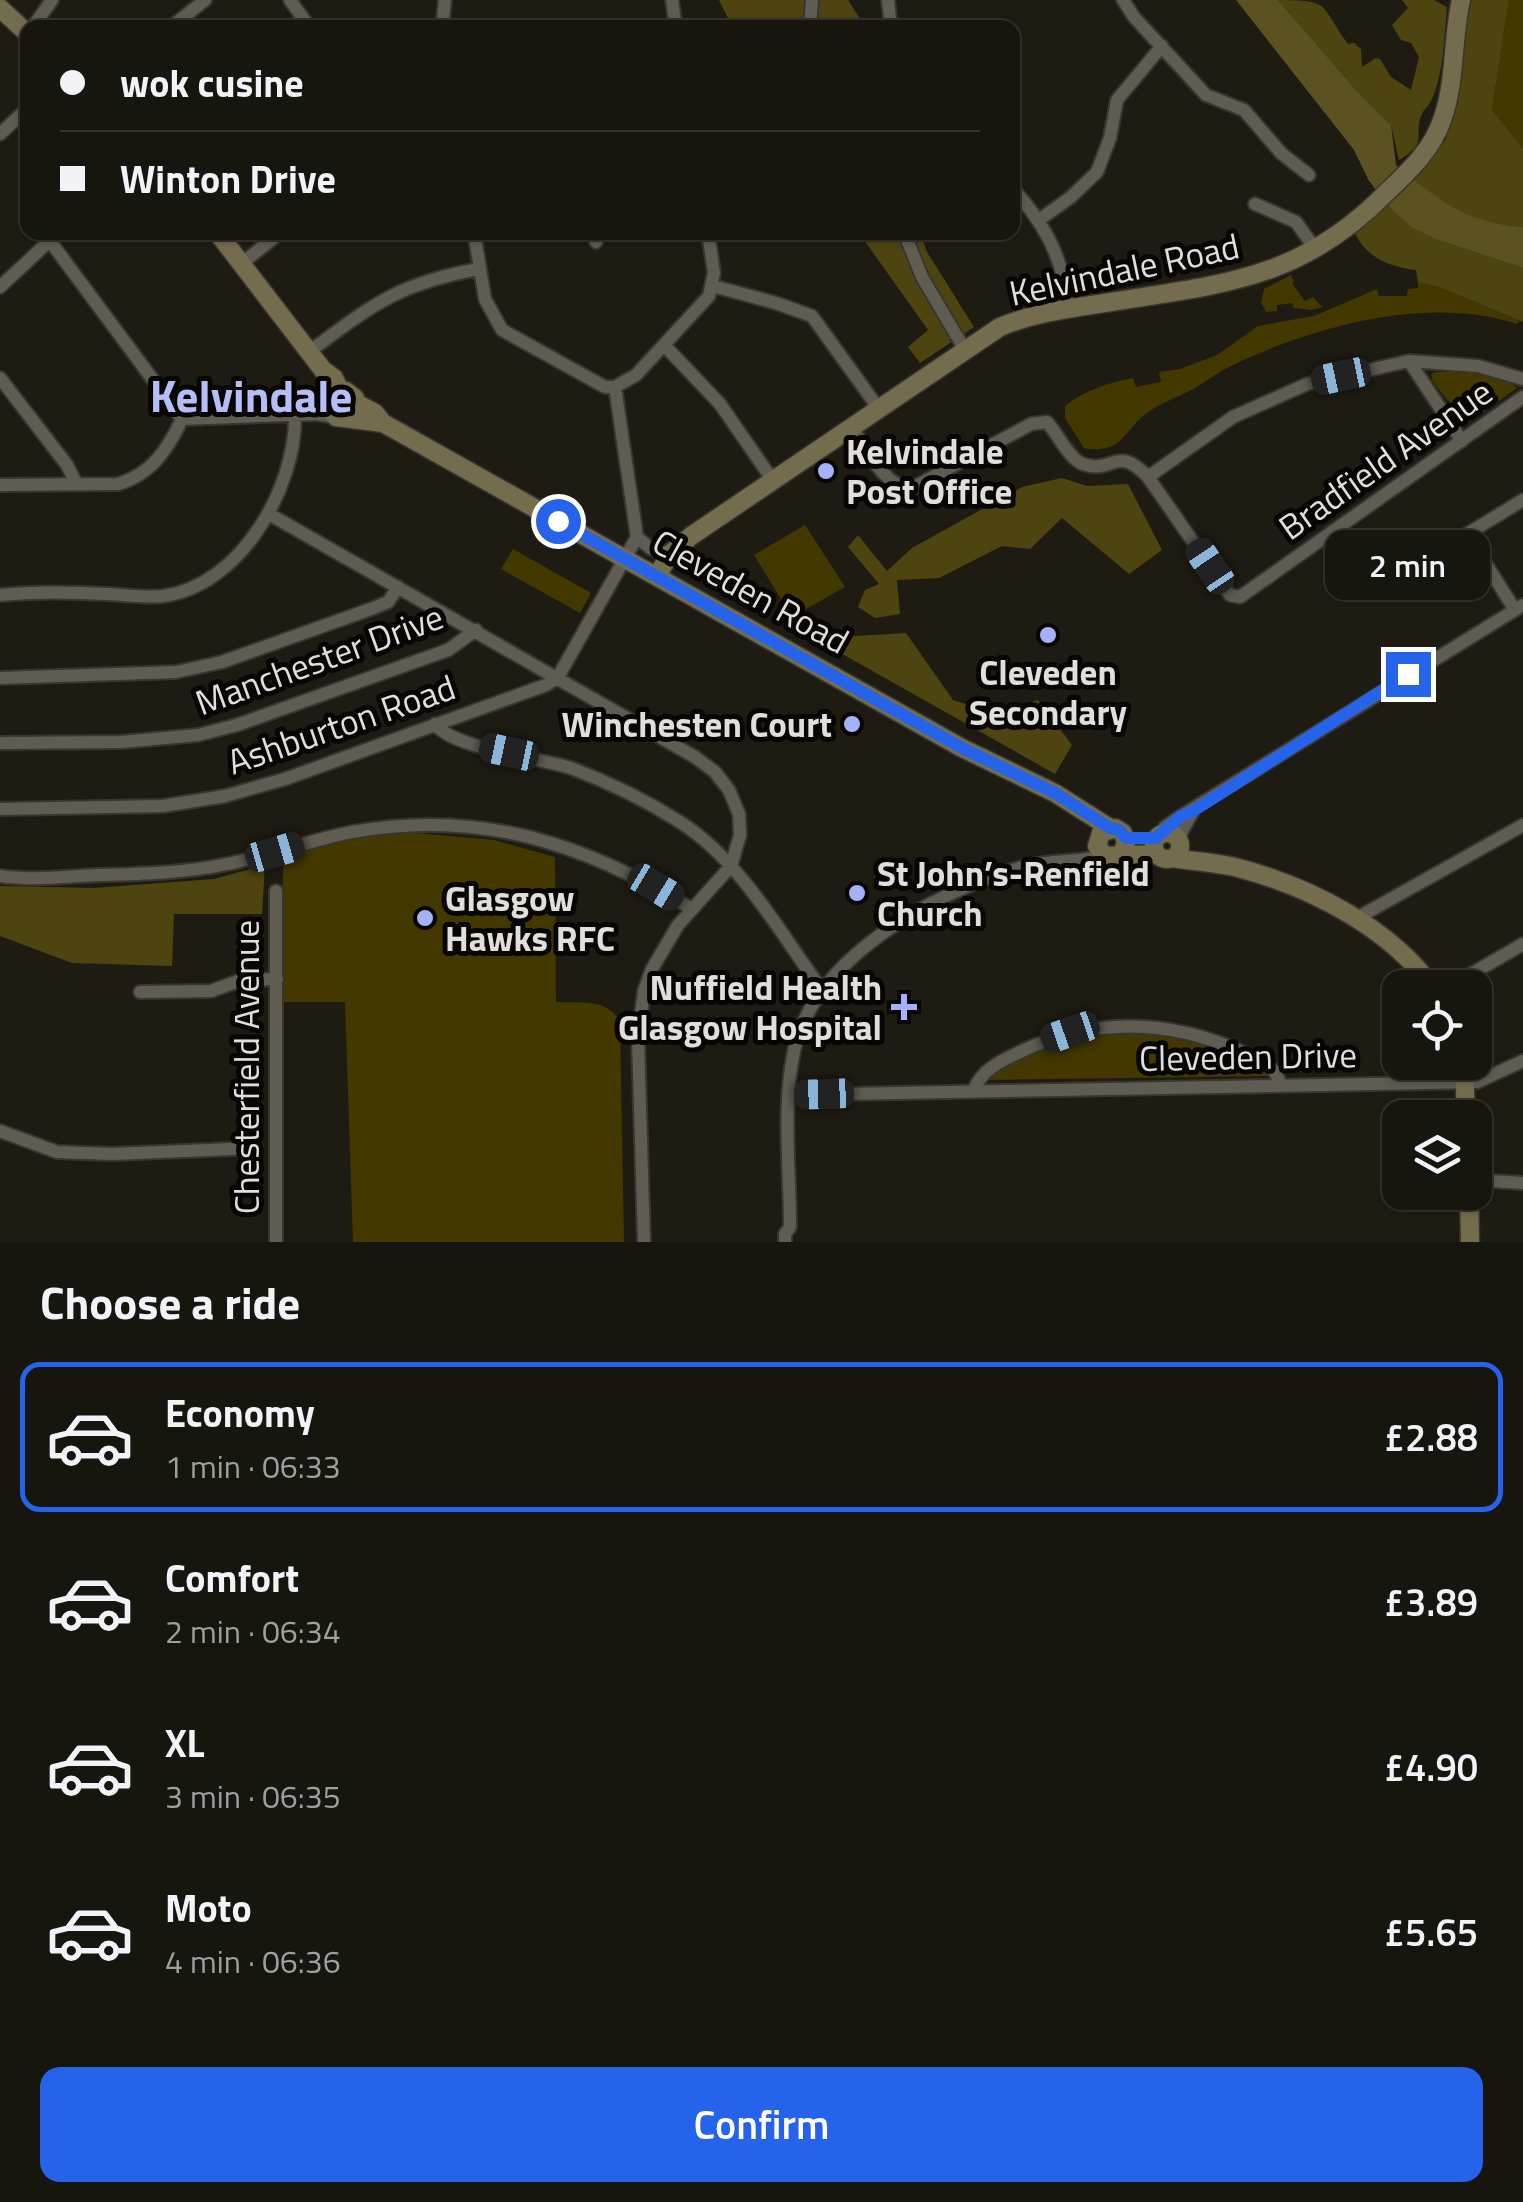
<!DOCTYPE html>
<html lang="en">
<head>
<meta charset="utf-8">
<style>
	body { margin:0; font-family:"Titillium Web",sans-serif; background:#23221c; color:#f1f3f6; height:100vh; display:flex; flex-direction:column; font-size:38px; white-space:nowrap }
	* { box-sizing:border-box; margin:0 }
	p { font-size:32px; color:#9e9f9e }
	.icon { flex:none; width:55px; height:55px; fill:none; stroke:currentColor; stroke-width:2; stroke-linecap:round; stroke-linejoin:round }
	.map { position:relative; height:1242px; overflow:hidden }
	.sheet { display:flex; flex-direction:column; background:#16150e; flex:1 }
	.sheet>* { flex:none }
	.top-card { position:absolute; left:20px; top:20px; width:1000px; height:220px; border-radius:20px; box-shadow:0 2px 8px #0004,0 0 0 2px #35342e; display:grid; align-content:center; height:220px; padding:0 40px; background:#16150e }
	.tools { position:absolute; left:1382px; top:970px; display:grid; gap:20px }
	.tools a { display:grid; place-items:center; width:110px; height:110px; border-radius:20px; background:#16150e; box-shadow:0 2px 8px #0004,0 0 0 2px #35342e; font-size:50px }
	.end { position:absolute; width:45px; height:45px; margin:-22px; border:12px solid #2563eb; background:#fff; box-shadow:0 0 0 5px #fff }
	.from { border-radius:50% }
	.bubble { position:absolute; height:70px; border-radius:20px; background:#16150e; box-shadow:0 2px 8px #0004,0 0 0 2px #35342e; font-size:32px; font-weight:600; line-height:70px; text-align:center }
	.car { position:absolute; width:30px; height:60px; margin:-30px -15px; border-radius:12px; box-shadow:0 0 8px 2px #0007; background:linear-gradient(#222 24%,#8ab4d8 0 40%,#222 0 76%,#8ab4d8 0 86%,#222 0) }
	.top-card b { display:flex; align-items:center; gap:35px; height:95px; font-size:38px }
	.top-card b+b { border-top:2px solid #35342e }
	.top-card i { width:25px; height:25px; background:#f1f3f6 }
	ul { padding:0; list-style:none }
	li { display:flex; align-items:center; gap:30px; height:150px; margin:0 20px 15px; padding:0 20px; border:5px solid transparent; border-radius:20px }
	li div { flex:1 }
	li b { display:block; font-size:38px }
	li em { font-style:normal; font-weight:600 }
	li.on { border-color:#2563eb }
	li>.icon { width:90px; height:90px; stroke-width:1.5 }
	h2 { padding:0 40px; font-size:45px; line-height:120px }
	.action { display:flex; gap:20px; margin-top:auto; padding:20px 40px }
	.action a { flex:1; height:115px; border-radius:20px; background:#2563eb; color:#fff; font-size:40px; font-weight:600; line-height:115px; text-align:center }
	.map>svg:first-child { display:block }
	.green { fill:#433800 }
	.forest { fill:#4e4410 }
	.water { fill:#5c5120 }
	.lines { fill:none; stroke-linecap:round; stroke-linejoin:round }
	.street-casing { stroke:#383631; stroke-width:16 }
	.secondary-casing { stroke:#383631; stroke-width:21 }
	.street { stroke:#5f5d52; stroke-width:12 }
	.secondary { stroke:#746d4d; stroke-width:18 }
	.route { stroke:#2563eb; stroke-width:12 }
	.poi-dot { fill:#a6b1fc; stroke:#070604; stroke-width:4 }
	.labels { text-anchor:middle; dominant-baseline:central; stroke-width:10; stroke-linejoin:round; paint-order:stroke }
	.street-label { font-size:35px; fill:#e1dfd9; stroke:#070604 }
	.poi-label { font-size:35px; font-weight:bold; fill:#e1dfd9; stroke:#070604; text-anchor:start }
	.district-label { font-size:45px; font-weight:bold; fill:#b5bef6; stroke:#070604 }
</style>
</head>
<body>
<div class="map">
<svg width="1523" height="1242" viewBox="0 0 1523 1242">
	<rect width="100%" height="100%" fill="#1e1c12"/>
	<path class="green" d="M 1509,0 L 1523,0 L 1523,149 L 1492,109 Z
		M 1291,275 L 1294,281 L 1292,283 L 1305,301 L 1313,297 L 1322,307 L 1312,310 L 1294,308 L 1292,303 L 1277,305 L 1277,311 L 1266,312 L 1261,302 L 1264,289 Z
		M 1418,282 L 1441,288 L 1520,321 L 1517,324 C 1428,294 1309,327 1227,368 C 1216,373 1206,382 1195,388 C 1177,398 1156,404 1141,418 C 1131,426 1125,439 1114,445 C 1104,450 1094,450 1084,448 L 1065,418 L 1065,406 C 1085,390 1108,383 1133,378 L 1136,387 L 1161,382 L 1159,372 L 1180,369 L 1217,355 L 1258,326 L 1314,316 L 1377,289 L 1379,296 L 1407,296 L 1408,289 L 1418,288 Z
		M 1436,372 C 1459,372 1502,372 1517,388 L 1468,423 L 1472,414 L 1460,415 L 1433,382 L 1431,374 Z
		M 805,525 L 845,587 L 792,617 L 754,555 Z
		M 513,549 L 591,593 L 580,613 L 501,569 Z
		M 405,832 L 494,840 L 555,857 L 556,1002 C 578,1003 611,998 620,1023 L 624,1242 L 353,1242 L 345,1002 L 283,1002 L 283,865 C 297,840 376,836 405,832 Z
		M 1126,1032 C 1163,1034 1246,1046 1269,1076 L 988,1080 C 1016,1047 1084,1036 1126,1032 Z"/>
	<path class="forest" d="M 719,0 L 848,0 L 859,17 L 847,27 L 741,27 L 731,24 Z
		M 1278,0 C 1332,0 1319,4 1348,44 L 1354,43 L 1361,49 L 1362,67 L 1376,58 L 1380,59 L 1391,77 L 1411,90 L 1419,57 L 1411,43 L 1401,40 L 1392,25 L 1408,8 L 1402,0 L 1434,0 L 1447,7 C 1444,37 1444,74 1431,101 C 1429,106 1424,109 1422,114 C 1412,137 1430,142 1399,160 L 1391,125 L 1357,91 Z
		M 1468,0 L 1509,0 L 1492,109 L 1523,149 L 1523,227 C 1474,224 1451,210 1414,180 L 1446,139 Z
		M 1387,203 L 1438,240 L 1523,268 L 1523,322 L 1441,288 L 1418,282 L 1416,270 C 1389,267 1368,258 1355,234 Z
		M 859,233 L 920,233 L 927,252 L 974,327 L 920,363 L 908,347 L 928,330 Z
		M 1062,478 L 1087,486 L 1128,484 L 1162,550 L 1129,574 L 1062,518 L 1030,549 L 1002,546 L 939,578 L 897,580 L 900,614 L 875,618 L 858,607 L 865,590 L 879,584 L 848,547 L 858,535 L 887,571 L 912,548 L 1022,487 Z
		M 906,633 L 953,700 L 997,714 L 1038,700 L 1072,745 L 1055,774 L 830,647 L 839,637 Z
		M 265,865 L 262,914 L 174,914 L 172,966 L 72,963 L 0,936 L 0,886 L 94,888 L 214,879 Z"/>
	<path class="water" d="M 1236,0 L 1278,0 L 1357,91 L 1391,125 L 1396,165 C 1439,200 1465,223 1523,227 L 1523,268 L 1438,240 L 1411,227 L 1390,207 L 1369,181 L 1354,150 Z"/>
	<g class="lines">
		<defs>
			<path id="street" d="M 290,0 L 310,28
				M 672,0 L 676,28
				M 888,0 L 891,28
				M 1123,0 L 1134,17 L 1206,95 L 1244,110 L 1281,153 L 1309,175
				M 32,28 L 52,0
				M 170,28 L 205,0
				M 442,28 L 445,0
				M 810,28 L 812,0
				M 0,134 L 28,108
				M 1012,188 C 1044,222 1066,261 1067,309
				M 1255,204 L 1296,222 L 1316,250
				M 1039,220 L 1071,197 L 1097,172 L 1110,138 L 1117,100 L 1162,46
				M 474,232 L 485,299 L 502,330 L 605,387 L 615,387 L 636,375 L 709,296 L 714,273 L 708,232
				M 594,232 L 596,242
				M 904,232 L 922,277 L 965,350
				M 50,241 L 182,419
				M 241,264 L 281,232
				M 713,286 L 776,303 L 812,316 L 879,409
				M 0,287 L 59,232
				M 665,346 L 720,404 L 774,482
				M 309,352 C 372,305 399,283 479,269
				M 1409,361 L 1462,441
				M 0,378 L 67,465 L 76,483
				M 852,428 C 866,448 885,489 912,488 L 1031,424 L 1047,422 C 1057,433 1069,459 1083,464 C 1114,475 1115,443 1148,477 L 1230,595 L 1240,597 L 1523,397
				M 1148,477 L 1233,417 L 1307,384 L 1409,361 L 1478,366 L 1523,379
				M 0,485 L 118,484 C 152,474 168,449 182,419 L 316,414 L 336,417
				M 269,514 L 695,757 L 715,772 L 729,790 L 739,814 L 740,835 L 731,866 L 678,925 L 652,969 L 644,991 L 638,1038 L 644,1242
				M 637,537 L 650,548 L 670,554
				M 0,595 C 36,591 72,592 109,594 C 126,595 145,598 163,596 C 241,586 296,487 295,416
				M 1515,610 L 1467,534 L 1523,500
				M 0,678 L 176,672 L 222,662 L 371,609 L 388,602 L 398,587
				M 435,724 C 454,749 537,757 571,768 C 608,782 647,801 680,822 C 741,861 780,933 822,990
				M 0,743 L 121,742 L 198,735 L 237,725 L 448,650 L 476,630
				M 0,809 L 163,806 L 225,796 L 285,779 L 546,685 L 558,677 L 637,537 L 615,387
				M 1165,832 L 1165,827 L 1181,816 L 1523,605
				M 1178,838 L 1193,811
				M 0,876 C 31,881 67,876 99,875 C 141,874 185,873 227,864 C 269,856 310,840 352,832 C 480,809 584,843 692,909
				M 1357,918 L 1523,825
				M 1447,988 L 1523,944
				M 140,992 L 211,991 L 241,980 L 277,979
				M 974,1090 C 981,1070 1001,1061 1020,1052 C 1091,1017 1170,1019 1242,1052 C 1259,1060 1277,1065 1280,1085
				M 790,1095 L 1477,1082 L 1523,1061
				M 0,1131 L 57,1152 L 112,1154 L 256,1148
				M 1475,1180 L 1523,1183
				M 276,1242 L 276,891
				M 785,1242 L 785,1234 L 790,1227 C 790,1170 782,1107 794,1051 C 814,957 936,891 1022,867 C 1049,860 1077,862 1105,856"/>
			<path id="secondary" d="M 0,8 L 28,34
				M 217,232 L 323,370 L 334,378 L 340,391
				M 356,403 L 375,413 L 383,423 L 962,748 L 1055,793 L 1110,828
				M 349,417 L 356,409 L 355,398 L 346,391 L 336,392 L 329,406 L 336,417 L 383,423
				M 657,576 L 670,554 L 691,536 L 1000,327 C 1036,312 1073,308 1111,302 C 1224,284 1302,279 1387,192 C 1409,171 1432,150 1442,120 C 1456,82 1452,39 1461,0
				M1154 846a13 13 0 1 1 26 0a13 13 0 1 1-26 0Z
				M 1122,854 L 1126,842 L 1123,833 L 1115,828 L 1101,833 L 1097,846 L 1105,856 L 1156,854
				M 1172,858 C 1196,862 1219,862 1242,869 C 1312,888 1390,928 1433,988
				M 1464,1062 L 1466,1118
				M 1469,1192 L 1470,1242"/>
		</defs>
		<use href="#street" class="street-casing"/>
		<use href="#secondary" class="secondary-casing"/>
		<use href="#street" class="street"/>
		<use href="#secondary" class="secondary"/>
	</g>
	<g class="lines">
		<path class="route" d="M 558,521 L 962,748 L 1055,793 L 1110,828 L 1119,830 L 1126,838 L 1156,838 L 1181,816 L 1193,811 L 1408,674"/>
	</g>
	<g class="poi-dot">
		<circle cx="826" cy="471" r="10"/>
		<circle cx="1048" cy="635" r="10"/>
		<circle cx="852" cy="724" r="10"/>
		<circle cx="857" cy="893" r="10"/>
		<circle cx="425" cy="918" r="10"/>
		<path d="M899 992h10v10h10v10h-10v10h-10v-10h-10v-10h10z"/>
	</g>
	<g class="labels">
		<g class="street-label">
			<text transform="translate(1124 269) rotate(-12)">Kelvindale Road</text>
			<text transform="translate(1385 459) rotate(-35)">Bradfield Avenue</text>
			<text transform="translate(751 591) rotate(29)">Cleveden Road</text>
			<text transform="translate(319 659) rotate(-20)">Manchester Drive</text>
			<text transform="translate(341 724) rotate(-19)">Ashburton Road</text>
			<text transform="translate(1248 1056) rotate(-1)">Cleveden Drive</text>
			<text transform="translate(246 1067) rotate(-90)">Chesterfield Avenue</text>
		</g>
		<g class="poi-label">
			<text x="846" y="451">Kelvindale<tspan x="846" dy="40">Post Office</tspan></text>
			<text x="1048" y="672" text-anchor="middle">Cleveden<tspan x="1048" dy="40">Secondary</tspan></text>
			<text x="832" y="724" text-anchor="end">Winchesten Court</text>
			<text x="877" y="873">St John’s-Renfield<tspan x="877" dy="40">Church</tspan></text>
			<text x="445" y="898">Glasgow<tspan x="445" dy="40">Hawks RFC</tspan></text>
			<text x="882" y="987" text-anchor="end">Nuffield Health<tspan x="882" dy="40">Glasgow Hospital</tspan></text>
		</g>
		<g class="district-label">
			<text x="251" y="395">Kelvindale</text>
		</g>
	</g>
</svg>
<div class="tools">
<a><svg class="icon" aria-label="locate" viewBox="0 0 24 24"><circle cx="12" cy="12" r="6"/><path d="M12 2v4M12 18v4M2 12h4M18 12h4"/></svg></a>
<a><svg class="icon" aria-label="layers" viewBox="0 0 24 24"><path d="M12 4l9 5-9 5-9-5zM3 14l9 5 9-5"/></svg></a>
</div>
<i class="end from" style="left:558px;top:521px"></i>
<i class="end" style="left:1408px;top:674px"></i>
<div class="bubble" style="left:1325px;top:530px;width:165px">2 min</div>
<i class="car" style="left:1341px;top:376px;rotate:258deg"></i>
<i class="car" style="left:1210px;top:566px;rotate:326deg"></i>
<i class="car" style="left:509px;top:752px;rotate:282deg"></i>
<i class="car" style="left:275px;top:852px;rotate:74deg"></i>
<i class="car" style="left:656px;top:887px;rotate:121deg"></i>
<i class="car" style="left:1070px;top:1032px;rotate:251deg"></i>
<i class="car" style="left:824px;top:1094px;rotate:268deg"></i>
<div class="top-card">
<b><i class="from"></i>wok cusine</b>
<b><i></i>Winton Drive</b>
</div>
</div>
<section class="sheet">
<h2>Choose a ride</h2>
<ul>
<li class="on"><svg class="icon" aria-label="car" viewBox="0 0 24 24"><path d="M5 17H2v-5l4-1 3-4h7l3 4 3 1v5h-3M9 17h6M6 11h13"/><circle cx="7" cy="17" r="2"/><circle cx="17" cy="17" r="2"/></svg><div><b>Economy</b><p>1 min · 06:33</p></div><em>£2.88</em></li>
<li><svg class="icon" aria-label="car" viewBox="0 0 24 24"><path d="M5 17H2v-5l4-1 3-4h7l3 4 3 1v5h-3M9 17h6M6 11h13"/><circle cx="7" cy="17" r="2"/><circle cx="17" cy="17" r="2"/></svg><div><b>Comfort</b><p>2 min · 06:34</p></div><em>£3.89</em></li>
<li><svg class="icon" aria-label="car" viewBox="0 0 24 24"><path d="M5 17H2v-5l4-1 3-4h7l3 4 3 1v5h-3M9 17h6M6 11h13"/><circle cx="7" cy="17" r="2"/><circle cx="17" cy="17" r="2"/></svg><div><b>XL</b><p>3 min · 06:35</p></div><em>£4.90</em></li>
<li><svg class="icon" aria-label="car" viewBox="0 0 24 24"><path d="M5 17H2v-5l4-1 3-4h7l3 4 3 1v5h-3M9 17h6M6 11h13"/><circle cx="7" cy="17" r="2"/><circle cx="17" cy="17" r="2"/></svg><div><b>Moto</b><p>4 min · 06:36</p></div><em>£5.65</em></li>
</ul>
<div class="action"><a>Confirm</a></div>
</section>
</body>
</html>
